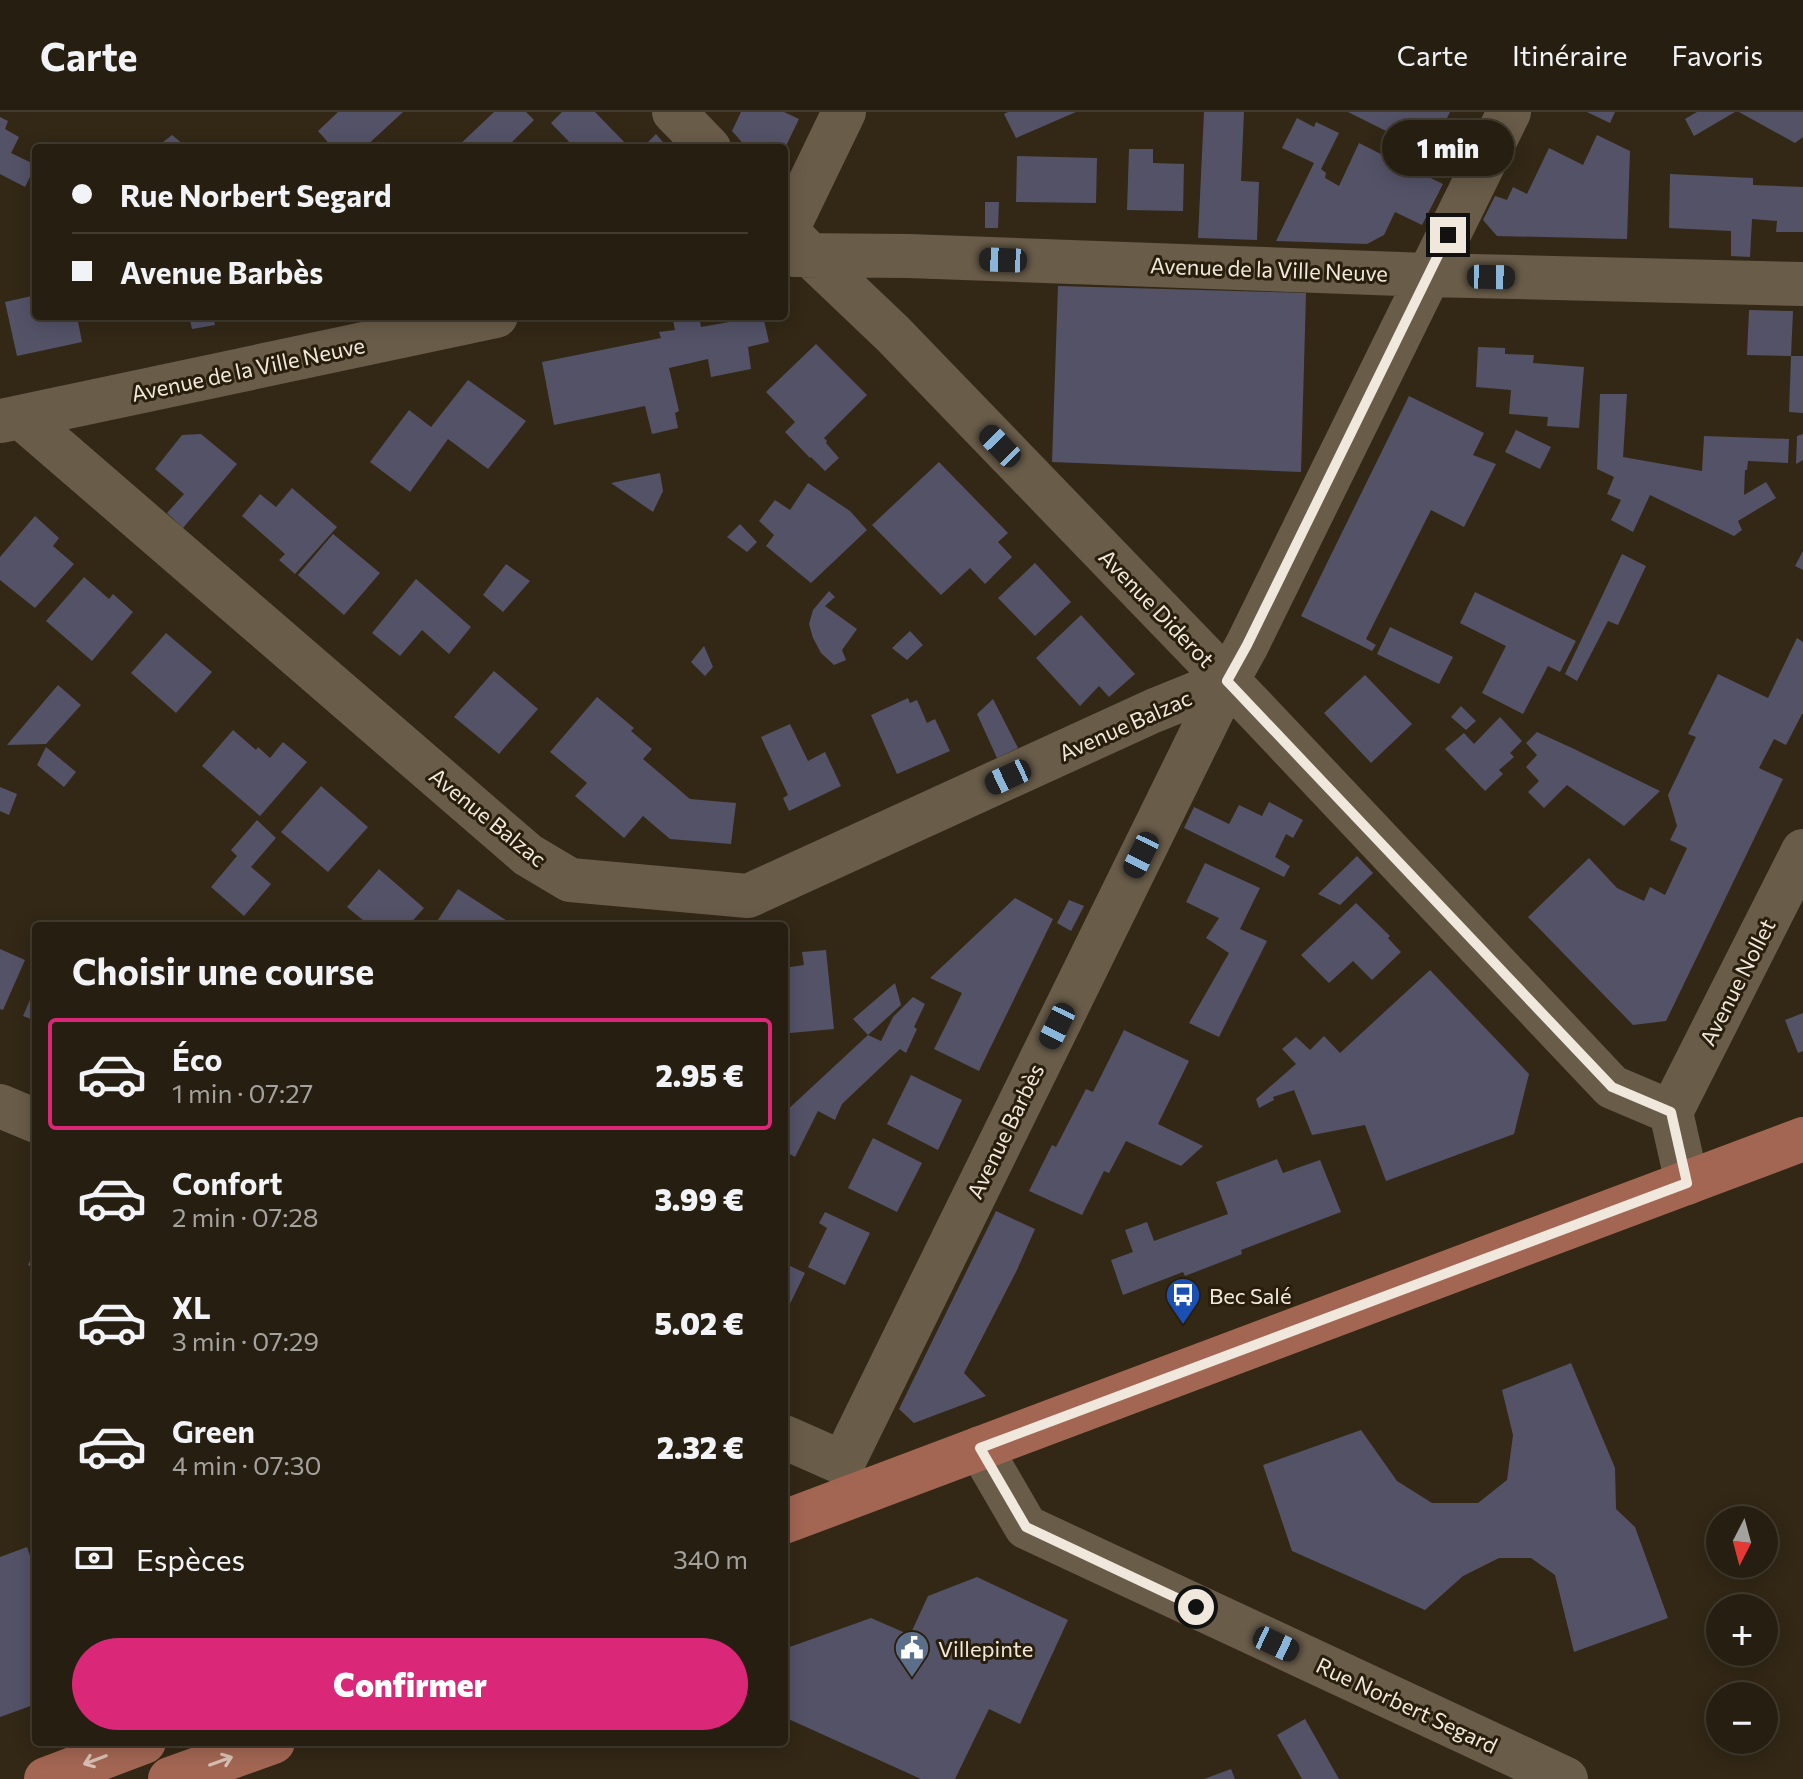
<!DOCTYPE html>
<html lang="fr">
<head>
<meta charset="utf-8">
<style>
	body { margin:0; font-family:Commissioner,sans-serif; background:#322b1e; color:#f1f3f6; height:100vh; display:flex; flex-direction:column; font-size:30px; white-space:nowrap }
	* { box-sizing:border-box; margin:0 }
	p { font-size:26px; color:#a4a29f }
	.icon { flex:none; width:44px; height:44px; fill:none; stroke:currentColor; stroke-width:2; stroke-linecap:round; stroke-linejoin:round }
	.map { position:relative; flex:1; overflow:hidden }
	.sheet { position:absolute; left:32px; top:810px; width:756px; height:824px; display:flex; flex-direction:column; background:#261e10; border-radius:8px; box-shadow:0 4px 20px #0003,0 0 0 2px #423c30 }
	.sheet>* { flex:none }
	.guide { position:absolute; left:32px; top:32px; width:756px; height:176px; border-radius:8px; box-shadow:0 4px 20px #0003,0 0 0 2px #423c30; display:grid; align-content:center; height:176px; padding:0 40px; background:#261e10 }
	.needle { width:52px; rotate:186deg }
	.controls { position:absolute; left:1706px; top:1394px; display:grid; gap:16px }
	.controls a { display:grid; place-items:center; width:72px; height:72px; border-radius:50%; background:#261e10; box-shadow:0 4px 20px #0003,0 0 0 2px #423c30; font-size:40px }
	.end { position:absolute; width:36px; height:36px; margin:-18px; border:10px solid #f0e8dd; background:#111; box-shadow:0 0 0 4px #111 }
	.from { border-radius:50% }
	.bubble { position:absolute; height:56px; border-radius:28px; background:#261e10; box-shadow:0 4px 20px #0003,0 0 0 2px #423c30; font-size:26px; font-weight:800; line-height:56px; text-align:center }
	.car { position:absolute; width:24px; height:48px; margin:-24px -12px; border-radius:10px; box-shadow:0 0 6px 2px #0007; background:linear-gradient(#222 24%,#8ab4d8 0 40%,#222 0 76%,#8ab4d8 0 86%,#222 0) }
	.guide b { display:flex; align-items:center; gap:28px; height:76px; font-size:30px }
	.guide b+b { border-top:2px solid #423c30 }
	.guide i { width:20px; height:20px; background:#f1f3f6 }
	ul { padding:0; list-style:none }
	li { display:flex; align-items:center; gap:24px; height:112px; margin:0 16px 12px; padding:0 24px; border:4px solid transparent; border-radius:8px }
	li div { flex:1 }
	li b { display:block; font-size:30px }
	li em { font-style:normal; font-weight:800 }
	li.active { border-color:#db2777 }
	li>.icon { width:72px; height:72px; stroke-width:1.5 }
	h2 { padding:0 40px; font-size:36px; line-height:96px }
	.pay { display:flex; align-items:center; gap:20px; height:88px; padding:0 40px; font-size:30px }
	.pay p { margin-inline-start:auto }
	.primary-button { display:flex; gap:16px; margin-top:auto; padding:16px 40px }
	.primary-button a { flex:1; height:92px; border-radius:48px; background:#db2777; color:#fff; font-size:32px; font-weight:800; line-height:92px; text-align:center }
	header { display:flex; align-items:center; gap:48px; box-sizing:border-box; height:112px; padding:0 40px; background:#261e10; border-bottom:2px solid #423c30 }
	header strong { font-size:38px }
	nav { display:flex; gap:44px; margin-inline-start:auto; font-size:28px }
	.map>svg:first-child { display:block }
	.building { fill:#545267 }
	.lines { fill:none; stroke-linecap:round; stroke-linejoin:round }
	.minor { stroke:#695c49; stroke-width:44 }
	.major { stroke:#a36653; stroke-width:44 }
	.oneway { stroke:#d9c1b4 }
	.route { stroke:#f0e8dd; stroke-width:10 }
	.labels { text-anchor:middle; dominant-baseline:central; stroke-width:6; stroke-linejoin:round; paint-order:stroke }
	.street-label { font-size:22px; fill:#f0e8dd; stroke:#291e0c }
	.poi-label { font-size:22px; fill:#f0e8dd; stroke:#291e0c; text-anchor:start }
</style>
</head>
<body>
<header>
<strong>Carte</strong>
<nav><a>Carte</a><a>Itinéraire</a><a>Favoris</a></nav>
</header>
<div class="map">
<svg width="1803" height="1667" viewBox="0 0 1803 1667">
	<rect width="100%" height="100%" fill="#332816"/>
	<path class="building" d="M 338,0 L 403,0 L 364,36 L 333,36 L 318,19 Z
		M 494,0 L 526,0 L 534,8 L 506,36 L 456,36 Z
		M 562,0 L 595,0 L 630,36 L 575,36 L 551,11 Z
		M 741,0 L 784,0 L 799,7 L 785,36 L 747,36 L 732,19 Z
		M 1008,0 L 1076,0 L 1016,26 L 1004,2 Z
		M 1204,0 L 1244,0 L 1241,69 L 1259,70 L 1257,128 L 1198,126 Z
		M 1348,0 L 1450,0 L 1430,41 L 1424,38 L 1417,52 L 1419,53 L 1416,59 L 1443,72 L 1422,113 L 1395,100 L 1384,123 L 1367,132 L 1276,129 L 1314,51 L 1282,36 L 1297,6 L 1314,15 L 1316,10 L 1339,21 L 1321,57 L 1326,61 L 1325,66 L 1339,74 L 1359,31 L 1387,45 L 1398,25 Z
		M 1587,0 L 1615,0 L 1610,11 Z
		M 1697,0 L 1735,0 L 1694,24 L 1685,7 Z
		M 1739,0 L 1803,0 L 1803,25 L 1795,31 Z
		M 0,5 L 8,9 L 5,17 L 19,25 L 11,41 L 36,53 L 25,75 L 0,62 Z
		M 656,22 L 668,36 L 642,36 Z
		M 172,23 L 188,36 L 161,36 L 158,34 Z
		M 1597,23 L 1630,39 L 1627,127 L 1497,124 L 1483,108 L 1495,84 L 1507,88 L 1513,75 L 1527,82 L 1549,36 L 1583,53 Z
		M 1129,37 L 1153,37 L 1153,51 L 1184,52 L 1183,99 L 1127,98 Z
		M 1017,44 L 1097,46 L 1096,91 L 1016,90 Z
		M 1670,62 L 1753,66 L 1753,73 L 1803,75 L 1803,120 L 1776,120 L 1777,109 L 1752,107 L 1750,145 L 1731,144 L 1731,119 L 1669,116 Z
		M 985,90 L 999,90 L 998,116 L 985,116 Z
		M 1058,174 L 1306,181 L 1301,360 L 1052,350 Z
		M 36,183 L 36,204 L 77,204 L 82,230 L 17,244 L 5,190 Z
		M 1749,198 L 1793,199 L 1791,244 L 1747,243 Z
		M 189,204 L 223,204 L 223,205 L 214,207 L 215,213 L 192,217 Z
		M 672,204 L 699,204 L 701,215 L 763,204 L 769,230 L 748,235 L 751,257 L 711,265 L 708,247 L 669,256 L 679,299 L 675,301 L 678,316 L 652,322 L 645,294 L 554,313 L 542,250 L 661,226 L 659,220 L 675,218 Z
		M 816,232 L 867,283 L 824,326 L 827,329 L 826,331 L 839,346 L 825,359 L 811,345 L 810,346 L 785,320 L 795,310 L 766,280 Z
		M 1478,235 L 1505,236 L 1505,242 L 1534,243 L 1533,251 L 1584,255 L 1579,316 L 1547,314 L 1548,305 L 1509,302 L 1511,278 L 1476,275 Z
		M 1791,244 L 1803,244 L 1803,301 L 1789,300 Z
		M 468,268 L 526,309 L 488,357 L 448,327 L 410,380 L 370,350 L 409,298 L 431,315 Z
		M 1600,282 L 1627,282 L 1623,345 L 1702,359 L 1704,324 L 1789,327 L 1788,351 L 1748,349 L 1747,358 L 1745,358 L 1744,383 L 1766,370 L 1776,386 L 1738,409 L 1742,418 L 1734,424 L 1650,383 L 1633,420 L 1611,408 L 1621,388 L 1607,382 L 1614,365 L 1597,357 Z
		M 1409,284 L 1484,321 L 1473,343 L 1496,352 L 1464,415 L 1431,398 L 1366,527 L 1376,533 L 1372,539 L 1301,504 Z
		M 1516,318 L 1551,335 L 1540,357 L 1505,340 Z
		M 201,322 L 237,352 L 183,416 L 167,401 L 184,382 L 155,357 L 182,323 Z
		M 1803,322 L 1803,348 L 1796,352 L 1797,324 Z
		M 939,350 L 1008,421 L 998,430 L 1012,445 L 985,472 L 970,456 L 941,483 L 872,413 Z
		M 660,361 L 663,379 L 653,400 L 611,371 Z
		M 808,371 L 850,399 L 867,418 L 811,471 L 766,434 L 774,423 L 759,409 L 775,388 L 790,398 Z
		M 292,376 L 337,415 L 295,462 L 279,448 L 285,442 L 242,404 L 260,382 L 276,395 Z
		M 35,404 L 59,426 L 53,434 L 74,452 L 35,496 L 0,468 L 0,445 Z
		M 740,412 L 757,430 L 747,440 L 727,425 Z
		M 333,422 L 380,461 L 344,503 L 298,463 Z
		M 1803,439 L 1803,458 L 1795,454 Z
		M 1622,442 L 1646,454 L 1618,513 L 1608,509 L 1577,569 L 1565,562 Z
		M 1035,451 L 1071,490 L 1035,524 L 998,486 Z
		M 506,452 L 530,469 L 503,500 L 483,483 Z
		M 84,465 L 109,487 L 113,482 L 133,500 L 92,549 L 46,509 Z
		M 416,467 L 471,515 L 449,542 L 422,518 L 400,544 L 372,521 Z
		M 829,479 L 835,485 L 825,494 L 857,517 L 842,538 L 846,548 L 834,553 L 821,541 L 813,526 L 809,512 L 813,498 Z
		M 1475,480 L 1576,529 L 1560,560 L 1548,554 L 1523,602 L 1482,581 L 1506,534 L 1460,511 Z
		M 1081,503 L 1135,562 L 1109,585 L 1099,574 L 1080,594 L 1036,546 Z
		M 1390,515 L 1453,545 L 1439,572 L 1377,542 Z
		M 910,519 L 923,533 L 907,548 L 892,536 Z
		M 166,521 L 212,560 L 176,601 L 131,561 Z
		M 1797,526 L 1803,530 L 1803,602 L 1802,602 L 1786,633 L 1774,627 L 1759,656 L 1783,667 L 1666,909 L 1633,913 L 1528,805 L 1589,746 L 1617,776 L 1644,789 L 1650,775 L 1665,783 L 1687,736 L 1670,728 L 1677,714 L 1668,683 L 1696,625 L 1688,622 L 1718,562 L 1768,586 Z
		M 704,534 L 713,555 L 705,564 L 691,550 Z
		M 494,559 L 538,597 L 499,642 L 454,605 Z
		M 1365,563 L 1412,612 L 1371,651 L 1324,601 Z
		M 58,573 L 81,593 L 46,632 L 7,633 Z
		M 597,585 L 634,616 L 631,619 L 652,637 L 643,647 L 690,687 L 736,691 L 731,732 L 670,727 L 643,704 L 624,726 L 575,684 L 587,671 L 550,640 Z
		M 908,586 L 910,591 L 917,588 L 927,611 L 935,607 L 950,639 L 897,662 L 871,603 Z
		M 993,587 L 1018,636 L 997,646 L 977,602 Z
		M 1461,594 L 1476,609 L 1466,618 L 1451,605 Z
		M 1500,605 L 1522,629 L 1510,641 L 1514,645 L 1499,658 L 1503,662 L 1485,679 L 1445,637 L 1464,621 L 1474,632 Z
		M 790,612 L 808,649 L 825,640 L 841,674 L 789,699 L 783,686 L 788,683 L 761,625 Z
		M 233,618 L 256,638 L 258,635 L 270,646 L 283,630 L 307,650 L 260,704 L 202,654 Z
		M 1537,620 L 1572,636 L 1660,679 L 1624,714 L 1567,673 L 1544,696 L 1528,680 L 1539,669 L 1526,655 L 1537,643 L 1526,631 Z
		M 46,635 L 76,660 L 64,675 L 37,653 Z
		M 321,674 L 368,715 L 328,760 L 281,720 Z
		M 0,675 L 17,682 L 9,703 L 0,699 Z
		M 1269,690 L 1303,708 L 1293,726 L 1286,722 L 1275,745 L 1290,754 L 1284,765 L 1184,716 L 1194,695 L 1229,712 L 1239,693 L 1262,704 Z
		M 257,708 L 276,726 L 251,755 L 271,772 L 244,804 L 211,775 L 237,744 L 231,738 Z
		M 1357,744 L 1373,761 L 1340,793 L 1318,782 Z
		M 1205,751 L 1260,776 L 1240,817 L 1267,829 L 1219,925 L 1189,911 L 1229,841 L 1206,826 L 1219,806 L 1186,790 Z
		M 379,757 L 424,796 L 408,814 L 370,814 L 347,795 Z
		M 458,777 L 515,814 L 434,814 Z
		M 1015,786 L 1053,807 L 979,959 L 934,937 L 962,881 L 930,866 Z
		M 1069,788 L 1084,794 L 1071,819 L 1057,811 Z
		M 1356,791 L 1390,824 L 1388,826 L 1401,840 L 1372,868 L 1353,849 L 1329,871 L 1301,843 Z
		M 0,837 L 25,848 L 3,898 L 0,897 Z
		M 826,838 L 834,917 L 790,921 L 784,856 L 804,853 L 802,840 Z
		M 1430,858 L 1529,962 L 1514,1022 L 1386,1069 L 1365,1013 L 1312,1023 L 1294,978 L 1273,985 L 1274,988 L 1259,996 L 1256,987 L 1296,952 L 1282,937 L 1296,925 L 1310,938 L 1324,924 L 1340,941 Z
		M 895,871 L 901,893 L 868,923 L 853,907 Z
		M 36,874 L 36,909 L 23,904 Z
		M 913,885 L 925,892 L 914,915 L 917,917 L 906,941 L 900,937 L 842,992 L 835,1008 L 818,999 L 795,1045 L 784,1039 L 784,1001 L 868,923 L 881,929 L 893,905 Z
		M 1803,901 L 1803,939 L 1798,941 L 1785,908 Z
		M 1124,918 L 1189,949 L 1158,1012 L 1203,1034 L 1181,1054 L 1126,1029 L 1109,1061 L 1104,1059 L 1082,1103 L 1029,1079 L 1052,1033 L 1056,1035 L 1086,977 L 1093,980 Z
		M 911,963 L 962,988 L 938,1038 L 887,1012 Z
		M 873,1026 L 922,1051 L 897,1100 L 848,1076 Z
		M 1277,1047 L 1283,1061 L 1320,1048 L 1341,1100 L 1241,1138 L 1242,1142 L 1185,1164 L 1183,1160 L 1123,1183 L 1111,1148 L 1133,1140 L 1125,1118 L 1147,1110 L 1154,1129 L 1228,1102 L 1216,1070 Z
		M 996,1099 L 1035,1117 L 1017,1158 L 964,1261 L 986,1284 L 914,1311 L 899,1297 Z
		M 825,1100 L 870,1121 L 845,1173 L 808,1155 L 827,1116 L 819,1111 Z
		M 36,1136 L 36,1157 L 28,1153 Z
		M 784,1151 L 805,1161 L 787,1198 L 784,1196 Z
		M 1571,1251 L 1615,1356 L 1616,1397 L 1635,1415 L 1668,1506 L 1574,1540 L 1555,1463 L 1531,1446 L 1499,1446 L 1463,1464 L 1425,1498 L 1292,1439 L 1263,1353 L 1361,1318 L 1397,1369 L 1432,1391 L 1478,1391 L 1507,1368 L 1513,1323 L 1502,1278 Z
		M 27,1435 L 36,1460 L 36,1592 L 0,1605 L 0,1445 Z
		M 977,1465 L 1068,1508 L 1020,1612 L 989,1597 L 955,1667 L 921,1667 L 784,1605 L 784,1537 L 871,1506 L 910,1523 L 928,1484 Z
		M 1305,1607 L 1339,1667 L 1302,1667 L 1277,1623 Z
		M 1231,1657 L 1235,1667 L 1204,1667 Z"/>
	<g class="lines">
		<path class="minor" d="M 674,0 L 709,36
			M 784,116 L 809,142 L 893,222 L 1254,596 L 1612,975 L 1671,1000
			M 787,118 L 844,0
			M 794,143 L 908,144 L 1428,163 L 1803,172
			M 21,305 L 528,743 L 570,768 L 748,784 L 1153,599 L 1227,569
			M 1,309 L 496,204
			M 0,994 L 36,1009
			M 1671,1000 L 1803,739
			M 1671,1000 L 1687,1071
			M 784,1325 L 843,1351
			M 980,1336 L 1026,1415 L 1566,1667
			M 843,1351 L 1227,569 L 1247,533 L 1509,0"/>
		<path class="major" d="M 784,1410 L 1803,1027
			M 46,1667 L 144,1630
			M 170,1667 L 273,1630"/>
	</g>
	<defs><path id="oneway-shaft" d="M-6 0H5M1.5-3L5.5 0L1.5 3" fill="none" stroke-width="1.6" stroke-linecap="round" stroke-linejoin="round" transform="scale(2)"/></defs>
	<g class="oneway">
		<use href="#oneway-shaft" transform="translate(95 1648) rotate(159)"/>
		<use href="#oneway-shaft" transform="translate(221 1649) rotate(-20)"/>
	</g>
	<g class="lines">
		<path class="route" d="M 1196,1495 L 1026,1415 L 980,1336 L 1687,1071 L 1671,1000 L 1612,975 L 1227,569 L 1247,533 L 1448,123"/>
	</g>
	<defs>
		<symbol id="bus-pin" viewBox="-11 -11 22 30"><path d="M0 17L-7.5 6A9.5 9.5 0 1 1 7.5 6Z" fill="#1a4fb4" stroke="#291e0c"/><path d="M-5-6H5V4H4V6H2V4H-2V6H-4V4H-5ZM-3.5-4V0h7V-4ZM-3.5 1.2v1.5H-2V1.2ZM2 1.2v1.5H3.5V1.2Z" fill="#fff"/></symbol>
		<symbol id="civic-pin" viewBox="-11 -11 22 30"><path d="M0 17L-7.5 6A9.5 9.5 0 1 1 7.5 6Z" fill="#5c6f8a" stroke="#291e0c"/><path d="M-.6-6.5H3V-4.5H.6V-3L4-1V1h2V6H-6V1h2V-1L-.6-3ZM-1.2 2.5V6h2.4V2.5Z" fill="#fff"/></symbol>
	</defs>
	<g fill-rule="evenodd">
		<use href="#bus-pin" x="1163" y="1163" width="40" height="54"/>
		<use href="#civic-pin" x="892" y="1516" width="40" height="54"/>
	</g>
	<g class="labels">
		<g class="street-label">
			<text transform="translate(1269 157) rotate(2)">Avenue de la Ville Neuve</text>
			<text transform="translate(248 257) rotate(-12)">Avenue de la Ville Neuve</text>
			<text transform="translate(1157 496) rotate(46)">Avenue Diderot</text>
			<text transform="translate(1125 613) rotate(-24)">Avenue Balzac</text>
			<text transform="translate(488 705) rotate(39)">Avenue Balzac</text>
			<text transform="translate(1737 870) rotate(-63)">Avenue Nollet</text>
			<text transform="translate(1005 1019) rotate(-64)">Avenue Barbès</text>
			<text transform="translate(1407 1593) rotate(25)">Rue Norbert Segard</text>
		</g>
		<g class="poi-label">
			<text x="1209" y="1183">Bec Salé</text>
			<text x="938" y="1536">Villepinte</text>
		</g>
	</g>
</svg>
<div class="controls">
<a><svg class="needle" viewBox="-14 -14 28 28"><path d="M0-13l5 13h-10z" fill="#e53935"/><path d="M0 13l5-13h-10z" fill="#a4a29f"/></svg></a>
<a>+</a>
<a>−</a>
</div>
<i class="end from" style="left:1196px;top:1495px"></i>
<i class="end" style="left:1448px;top:123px"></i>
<div class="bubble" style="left:1382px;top:8px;width:132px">1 min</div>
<i class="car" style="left:1003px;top:148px;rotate:272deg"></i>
<i class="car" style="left:1491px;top:165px;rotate:91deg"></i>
<i class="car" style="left:1000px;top:334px;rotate:316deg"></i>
<i class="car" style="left:1008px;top:665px;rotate:245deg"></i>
<i class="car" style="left:1141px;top:743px;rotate:206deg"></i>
<i class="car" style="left:1057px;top:914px;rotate:206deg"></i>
<i class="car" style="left:1276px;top:1532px;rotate:115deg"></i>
<div class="guide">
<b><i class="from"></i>Rue Norbert Segard</b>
<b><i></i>Avenue Barbès</b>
</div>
<section class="sheet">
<h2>Choisir une course</h2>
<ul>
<li class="active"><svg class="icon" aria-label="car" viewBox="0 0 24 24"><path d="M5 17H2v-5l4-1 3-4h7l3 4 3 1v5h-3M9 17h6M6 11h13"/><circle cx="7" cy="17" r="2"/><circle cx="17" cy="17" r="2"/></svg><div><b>Éco</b><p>1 min · 07:27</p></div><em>2.95 €</em></li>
<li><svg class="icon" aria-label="car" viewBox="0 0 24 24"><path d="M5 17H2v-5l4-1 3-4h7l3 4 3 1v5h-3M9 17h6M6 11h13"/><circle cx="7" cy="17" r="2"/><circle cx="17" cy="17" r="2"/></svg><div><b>Confort</b><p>2 min · 07:28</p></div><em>3.99 €</em></li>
<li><svg class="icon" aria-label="car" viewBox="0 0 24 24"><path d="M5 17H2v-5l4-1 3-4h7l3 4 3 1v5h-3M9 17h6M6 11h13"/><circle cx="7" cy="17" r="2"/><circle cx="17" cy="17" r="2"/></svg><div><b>XL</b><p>3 min · 07:29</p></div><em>5.02 €</em></li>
<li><svg class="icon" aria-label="car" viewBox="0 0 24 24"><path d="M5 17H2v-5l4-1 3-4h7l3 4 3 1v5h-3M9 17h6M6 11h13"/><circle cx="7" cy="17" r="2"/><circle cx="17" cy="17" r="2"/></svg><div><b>Green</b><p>4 min · 07:30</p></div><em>2.32 €</em></li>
</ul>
<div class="pay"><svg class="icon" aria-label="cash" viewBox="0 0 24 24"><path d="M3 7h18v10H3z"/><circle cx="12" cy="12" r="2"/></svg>Espèces<p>340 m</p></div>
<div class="primary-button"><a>Confirmer</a></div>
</section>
</div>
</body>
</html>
